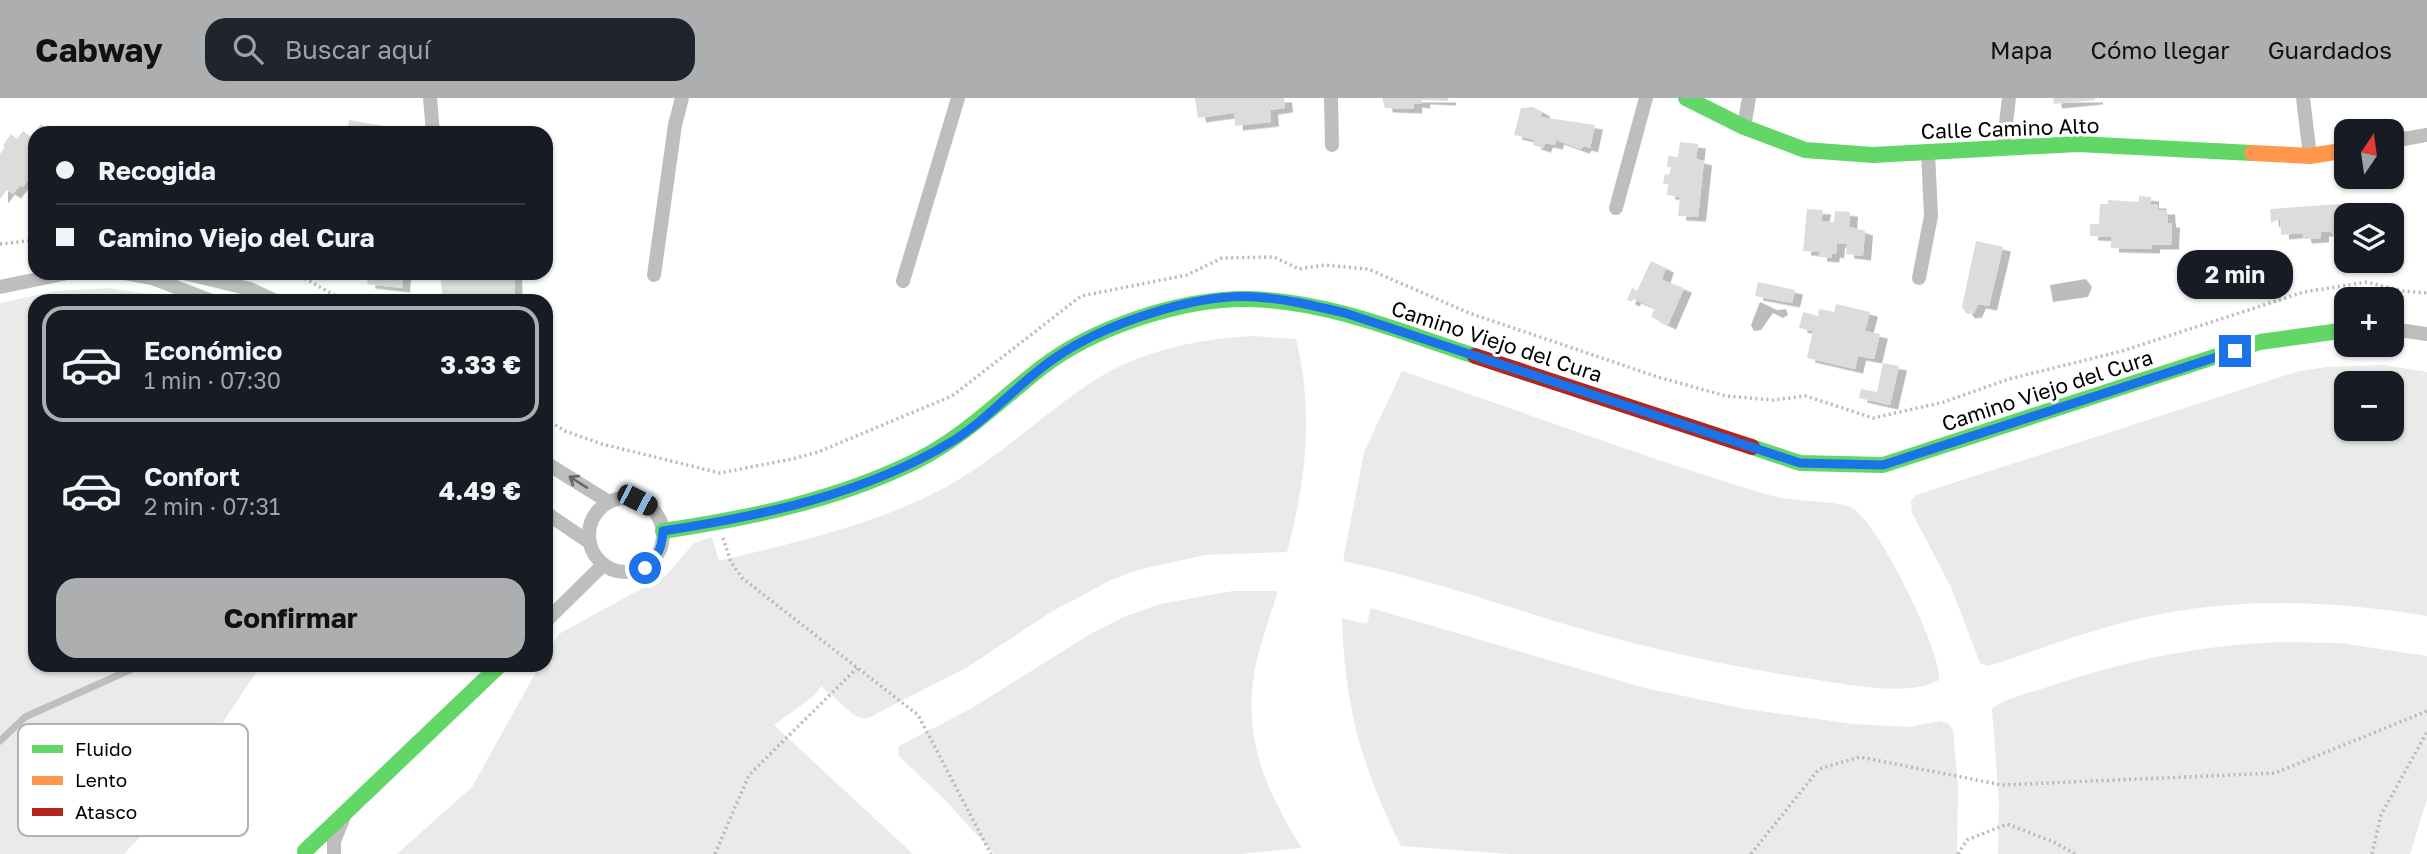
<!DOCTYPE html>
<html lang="es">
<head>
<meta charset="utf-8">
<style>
	body { margin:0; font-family:"Golos Text",sans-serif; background:#20242c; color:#f1f3f6; height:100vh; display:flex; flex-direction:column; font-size:26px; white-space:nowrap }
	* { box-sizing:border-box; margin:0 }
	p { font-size:23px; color:#9ea1a6 }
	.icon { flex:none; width:38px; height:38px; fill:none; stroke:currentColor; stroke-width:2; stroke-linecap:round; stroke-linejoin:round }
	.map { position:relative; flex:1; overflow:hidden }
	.panel { position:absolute; left:28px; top:196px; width:525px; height:378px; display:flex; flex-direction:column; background:#171b24; border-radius:21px; box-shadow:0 2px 5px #0004 }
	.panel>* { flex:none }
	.top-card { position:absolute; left:28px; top:28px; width:525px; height:154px; border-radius:21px; box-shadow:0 2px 5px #0004; display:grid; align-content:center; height:154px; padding:0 28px; background:#171b24 }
	.needle { width:46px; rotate:13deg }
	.controls { position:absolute; left:2334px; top:21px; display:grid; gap:14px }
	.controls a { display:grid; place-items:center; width:70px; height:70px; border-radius:14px; background:#171b24; box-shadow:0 2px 5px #0004; font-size:35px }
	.end { position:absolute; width:32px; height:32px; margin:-16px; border:9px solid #1a73e8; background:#fff; box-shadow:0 0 0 4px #fff }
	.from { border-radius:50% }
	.bubble { position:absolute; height:49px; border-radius:21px; background:#171b24; box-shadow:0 2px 5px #0004; font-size:23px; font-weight:700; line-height:49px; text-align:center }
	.car { position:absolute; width:21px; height:42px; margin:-21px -10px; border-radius:9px; box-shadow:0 0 5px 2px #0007; background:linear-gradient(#222 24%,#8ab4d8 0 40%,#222 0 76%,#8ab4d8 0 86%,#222 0) }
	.top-card b { display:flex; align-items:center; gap:24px; height:66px; font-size:26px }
	.top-card b+b { border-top:2px solid #363941 }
	.top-card i { width:18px; height:18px; background:#f1f3f6 }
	ul { padding:12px 0 0; list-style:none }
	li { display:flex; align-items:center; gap:21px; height:116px; margin:0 14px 10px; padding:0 14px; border:4px solid transparent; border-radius:21px }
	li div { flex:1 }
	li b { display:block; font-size:26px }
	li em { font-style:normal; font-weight:700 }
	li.on { border-color:#adaeaf }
	li>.icon { width:63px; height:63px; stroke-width:1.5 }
	.cta { display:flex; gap:14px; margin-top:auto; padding:14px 28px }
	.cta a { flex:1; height:80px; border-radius:21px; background:#adaeaf; color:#111; font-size:28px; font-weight:700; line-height:80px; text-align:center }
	header { display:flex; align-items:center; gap:42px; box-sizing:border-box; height:98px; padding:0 35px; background:#adaeaf; color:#111 }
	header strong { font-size:33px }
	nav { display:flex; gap:38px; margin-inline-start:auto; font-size:24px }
	.search { width:490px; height:63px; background:#20242c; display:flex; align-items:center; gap:18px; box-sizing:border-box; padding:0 24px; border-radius:21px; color:#9ea1a6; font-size:26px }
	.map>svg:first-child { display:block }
	.green { fill:#eaeaea; fill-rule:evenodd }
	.water { fill:#bcbcbc }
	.building { fill:#dcdcdc; filter:url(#shadow) }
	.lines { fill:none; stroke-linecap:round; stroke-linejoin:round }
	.path { stroke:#b8b8b8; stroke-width:3.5; stroke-dasharray:2 3.5; stroke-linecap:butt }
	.lane { stroke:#bebebe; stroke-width:7 }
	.street { stroke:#bebebe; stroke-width:14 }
	.fast { stroke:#63d668; stroke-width:16 }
	.slow { stroke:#ff974d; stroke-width:16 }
	.jam { stroke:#b3261e; stroke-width:16 }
	.oneway { stroke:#686868 }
	.route { stroke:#1a73e8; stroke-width:9 }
	.labels { text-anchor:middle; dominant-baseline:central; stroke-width:6; stroke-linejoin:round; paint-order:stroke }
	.street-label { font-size:21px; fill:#000; stroke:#fff }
	.key { fill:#fff; stroke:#b2b2b2; stroke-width:2 }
	.key-label { font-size:19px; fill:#000 }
</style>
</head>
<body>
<header>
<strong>Cabway</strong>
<div class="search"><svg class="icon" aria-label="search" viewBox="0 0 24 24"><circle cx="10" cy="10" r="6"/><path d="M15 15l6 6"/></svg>Buscar aquí</div>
<nav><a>Mapa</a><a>Cómo llegar</a><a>Guardados</a></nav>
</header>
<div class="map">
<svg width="2427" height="756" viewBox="0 0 2427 756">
	<defs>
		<filter id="shadow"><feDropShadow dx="8" dy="4.5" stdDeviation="0" flood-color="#0004"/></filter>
	</defs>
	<rect width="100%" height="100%" fill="#fff"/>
	<path class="green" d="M 108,190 L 150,196 L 161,203 L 35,203 L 35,567 L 261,567 L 162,716 L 124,756 L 0,756 L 0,205 L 56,193 Z
		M 1254,238 L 1296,241 C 1314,313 1306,384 1287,454 L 1205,457 L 1138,472 L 1111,482 L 1051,514 L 966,570 L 866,621 L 855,618 L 821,588 L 815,597 L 774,627 L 913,756 L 397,756 L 472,689 L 540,567 L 546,567 L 546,556 L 559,536 L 666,477 L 694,445 L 712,439 L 719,463 C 797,444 875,427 946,389 C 996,361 1037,322 1083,290 C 1134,254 1193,241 1254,238 Z
		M 2384,267 L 2427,274 L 2427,518 C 2333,502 2236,499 2142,520 C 2090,532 2040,551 1989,568 L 1980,565 L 1951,489 L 1912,415 L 1911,403 L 1916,397 L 2299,273 L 2327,269 ZM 2347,285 L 2392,285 L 2392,331 L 2347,331 Z
		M 1402,273 C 1524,314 1646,360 1769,397 C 1791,404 1837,402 1852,410 C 1876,421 1943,555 1939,582 C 1909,599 1851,587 1818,582 C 1737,570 1657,553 1578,530 C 1500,507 1423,479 1343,463 L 1364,354 Z
		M 1233,493 L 1278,493 C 1271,517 1261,541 1256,566 C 1241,635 1265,693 1302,750 L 1239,756 L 994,756 L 948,705 L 898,657 L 899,648 L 972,610 L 1087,538 L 1121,520 L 1160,506 Z
		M 1371,510 L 1645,590 L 1746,611 L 1854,626 L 1909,629 L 1940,623 L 1949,626 L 1953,632 L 1958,687 L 1957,756 L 1509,756 L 1401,748 C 1361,668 1345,609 1342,520 L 1367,526 Z
		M 2280,544 L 2340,545 L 2427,558 L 2427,701 L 2410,756 L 1998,756 L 1999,705 L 1992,610 C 2009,599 2033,594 2053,587 C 2128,562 2201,547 2280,544 Z"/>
	<path class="water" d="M 2086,181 L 2092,189 L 2088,199 L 2053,204 L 2050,187 Z
		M 1760,204 L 1777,212 L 1786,211 L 1788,217 L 1783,220 L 1773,215 L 1761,232 L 1754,233 L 1751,227 Z"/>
	<path class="building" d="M 1195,0 L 1284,0 L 1285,10 L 1270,12 L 1271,24 L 1235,28 L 1234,15 L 1198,20 Z
		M 1382,0 L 1448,0 L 1448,3 L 1422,2 L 1422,6 L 1414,5 L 1414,11 L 1385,10 Z
		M 2053,0 L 2095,0 L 2095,2 L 2054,6 Z
		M 1533,9 L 1542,14 L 1541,19 L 1595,27 L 1590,50 L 1584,48 L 1581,51 L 1556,42 L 1555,47 L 1545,45 L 1543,50 L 1533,47 L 1535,42 L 1514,37 L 1521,10 Z
		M 349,22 L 401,31 L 400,35 L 347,35 Z
		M 41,26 L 50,33 L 35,35 L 35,82 L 29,81 L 23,89 L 20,87 L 13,96 L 7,92 L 0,101 L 0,56 L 5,49 L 3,47 L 11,36 L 17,41 L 23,33 L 31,39 Z
		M 1680,44 L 1698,46 L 1696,61 L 1704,63 L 1698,119 L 1678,118 L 1680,99 L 1667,97 L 1668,86 L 1663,86 L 1665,76 L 1669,77 L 1671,69 L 1667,69 L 1668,58 L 1678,59 Z
		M 2139,98 L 2151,99 L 2151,106 L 2158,106 L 2158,112 L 2167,112 L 2168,125 L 2172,125 L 2171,147 L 2152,147 L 2152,151 L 2111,150 L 2111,139 L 2090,138 L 2090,126 L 2099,126 L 2100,106 L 2108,106 L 2108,102 L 2139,104 Z
		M 2340,106 L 2342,126 L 2347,126 L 2347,135 L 2340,139 L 2335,140 L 2331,134 L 2321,134 L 2321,140 L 2304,141 L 2302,135 L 2281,137 L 2280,121 L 2271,125 L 2270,111 Z
		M 1807,111 L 1823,112 L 1821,123 L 1834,124 L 1835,113 L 1850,114 L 1849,132 L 1851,129 L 1865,133 L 1863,158 L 1846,156 L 1847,146 L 1837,145 L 1836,156 L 1832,155 L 1831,160 L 1819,159 L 1819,154 L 1803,153 Z
		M 1976,143 L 2003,149 L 1989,208 L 1978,206 L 1974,215 L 1967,216 L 1962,209 Z
		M 1651,163 L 1666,170 L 1662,182 L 1684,190 L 1668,227 L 1651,219 L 1655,210 L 1633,201 L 1632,204 L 1627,202 L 1632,190 L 1637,193 Z
		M 369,175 L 403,175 L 402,190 L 367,186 Z
		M 440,175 L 514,175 L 515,203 L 443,203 Z
		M 1758,184 L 1795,192 L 1792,205 L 1755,198 Z
		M 1836,206 L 1870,214 L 1865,233 L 1880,236 L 1874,261 L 1858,258 L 1855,271 L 1807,260 L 1813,233 L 1799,230 L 1803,214 L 1818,218 L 1819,211 L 1834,214 Z
		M 1883,265 L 1899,268 L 1890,307 L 1859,300 L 1861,291 L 1877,294 Z"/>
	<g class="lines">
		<path class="path" d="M 0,146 L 35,142
			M 295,175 L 345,203
			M 546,321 L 565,333 L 602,346 L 720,375 L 792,361 L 818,354 L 952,298 L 1081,198 L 1187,177 L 1222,160 L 1274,159 L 1299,171 L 1325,167 L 1368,171 L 1469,215 L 1658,279 L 1726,298 L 1773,302 L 1806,298 L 1873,320 L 1944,304 L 2009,281 L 2122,253 L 2304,194 L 2367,184 L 2402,193 L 2427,195
			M 723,440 L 731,464 L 742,480 L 918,617 L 991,756
			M 715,756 L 749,677 L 857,570
			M 1751,756 L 1819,671 L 1860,659 L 2002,687 L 2275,675 L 2427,613
			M 1958,756 L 1967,742 L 2007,726 L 2054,744 L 2075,756
			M 2372,756 L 2381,717 L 2427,634"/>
		<path class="lane" d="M 0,643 L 25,619 L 141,567"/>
		<path class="street" d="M 430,0 L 433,35
			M 1331,0 L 1332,47
			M 2303,0 L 2310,58
			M 1744,29 L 1749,0
			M 2392,43 L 2427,37
			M 2003,50 L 2009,0
			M 1616,110 L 1646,0
			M 125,175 L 152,180 L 212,203
			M 184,175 L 250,191 L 276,203
			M 654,177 L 675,27 L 682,0
			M 1919,180 L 1931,118 L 1928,54
			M 903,183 L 958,0
			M 0,189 L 68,175
			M 2392,231 L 2427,236
			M 546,365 L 609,404
			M589 437a37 37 0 1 1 74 0a37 37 0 1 1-74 0Z
			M 546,415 L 589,444
			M 546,523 L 603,467
			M 334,756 L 334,743 L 343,721"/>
		<path class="fast" d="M 1686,0 L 1744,29 L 1805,52 L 1873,57 L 2078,46 L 2252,55
			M 1752,349 L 1800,365 L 1883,367 L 2260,244 L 2347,232
			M 663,433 C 750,420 838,402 918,362 C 965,338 999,303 1041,270 C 1094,229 1182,200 1249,201 C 1328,203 1401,234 1475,258
			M 305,753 L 500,567"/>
		<path class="slow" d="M 2252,55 L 2310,58 L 2347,52"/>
		<path class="jam" d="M 1475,258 L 1752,349"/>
	</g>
	<defs><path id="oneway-shaft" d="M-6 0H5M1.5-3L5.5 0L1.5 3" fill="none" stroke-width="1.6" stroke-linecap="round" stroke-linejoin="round" transform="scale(1.75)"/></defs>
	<use class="oneway" href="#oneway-shaft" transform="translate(578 384) rotate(-148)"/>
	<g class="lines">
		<path class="route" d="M 645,470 C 658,459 662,450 663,433 C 762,418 865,396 951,344 C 989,321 1018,285 1055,260 C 1104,226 1196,195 1256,199 C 1286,201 1315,208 1345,215 L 1800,365 L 1883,367 L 2235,253"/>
	</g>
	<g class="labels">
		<g class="street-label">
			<text transform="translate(2010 30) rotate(-2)">Calle Camino Alto</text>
			<text transform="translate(1497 243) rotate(18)">Camino Viejo del Cura</text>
			<text transform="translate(2047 292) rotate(-18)">Camino Viejo del Cura</text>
		</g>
	</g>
	<rect x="18" y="626" width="230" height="112" rx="10" class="key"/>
	<rect x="32" y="647" width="31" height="8" fill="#63d668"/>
	<rect x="32" y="678" width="31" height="9" fill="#ff974d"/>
	<rect x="32" y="710" width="31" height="8" fill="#b3261e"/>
	<g class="key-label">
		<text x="75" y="658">Fluido</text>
		<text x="75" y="689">Lento</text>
		<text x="75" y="721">Atasco</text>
	</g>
</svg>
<div class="controls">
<a><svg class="needle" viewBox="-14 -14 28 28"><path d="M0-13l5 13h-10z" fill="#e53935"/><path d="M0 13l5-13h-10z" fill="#9ea1a6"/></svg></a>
<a><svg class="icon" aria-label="layers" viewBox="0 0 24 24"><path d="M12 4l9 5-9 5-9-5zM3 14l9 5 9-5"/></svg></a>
<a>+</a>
<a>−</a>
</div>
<i class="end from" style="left:645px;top:470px"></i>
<i class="end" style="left:2235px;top:253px"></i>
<div class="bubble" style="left:2177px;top:152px;width:116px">2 min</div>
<i class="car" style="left:637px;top:402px;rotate:117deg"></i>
<div class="top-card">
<b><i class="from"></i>Recogida</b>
<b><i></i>Camino Viejo del Cura</b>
</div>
<section class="panel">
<ul>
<li class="on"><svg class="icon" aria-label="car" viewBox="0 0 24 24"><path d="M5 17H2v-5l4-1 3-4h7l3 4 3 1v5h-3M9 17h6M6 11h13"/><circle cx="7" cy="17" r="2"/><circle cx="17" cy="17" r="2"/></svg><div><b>Económico</b><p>1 min · 07:30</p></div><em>3.33 €</em></li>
<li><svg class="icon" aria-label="car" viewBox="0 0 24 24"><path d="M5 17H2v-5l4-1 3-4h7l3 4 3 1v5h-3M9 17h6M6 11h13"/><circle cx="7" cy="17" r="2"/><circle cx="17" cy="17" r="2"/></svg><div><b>Confort</b><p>2 min · 07:31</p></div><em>4.49 €</em></li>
</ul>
<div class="cta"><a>Confirmar</a></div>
</section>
</div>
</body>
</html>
